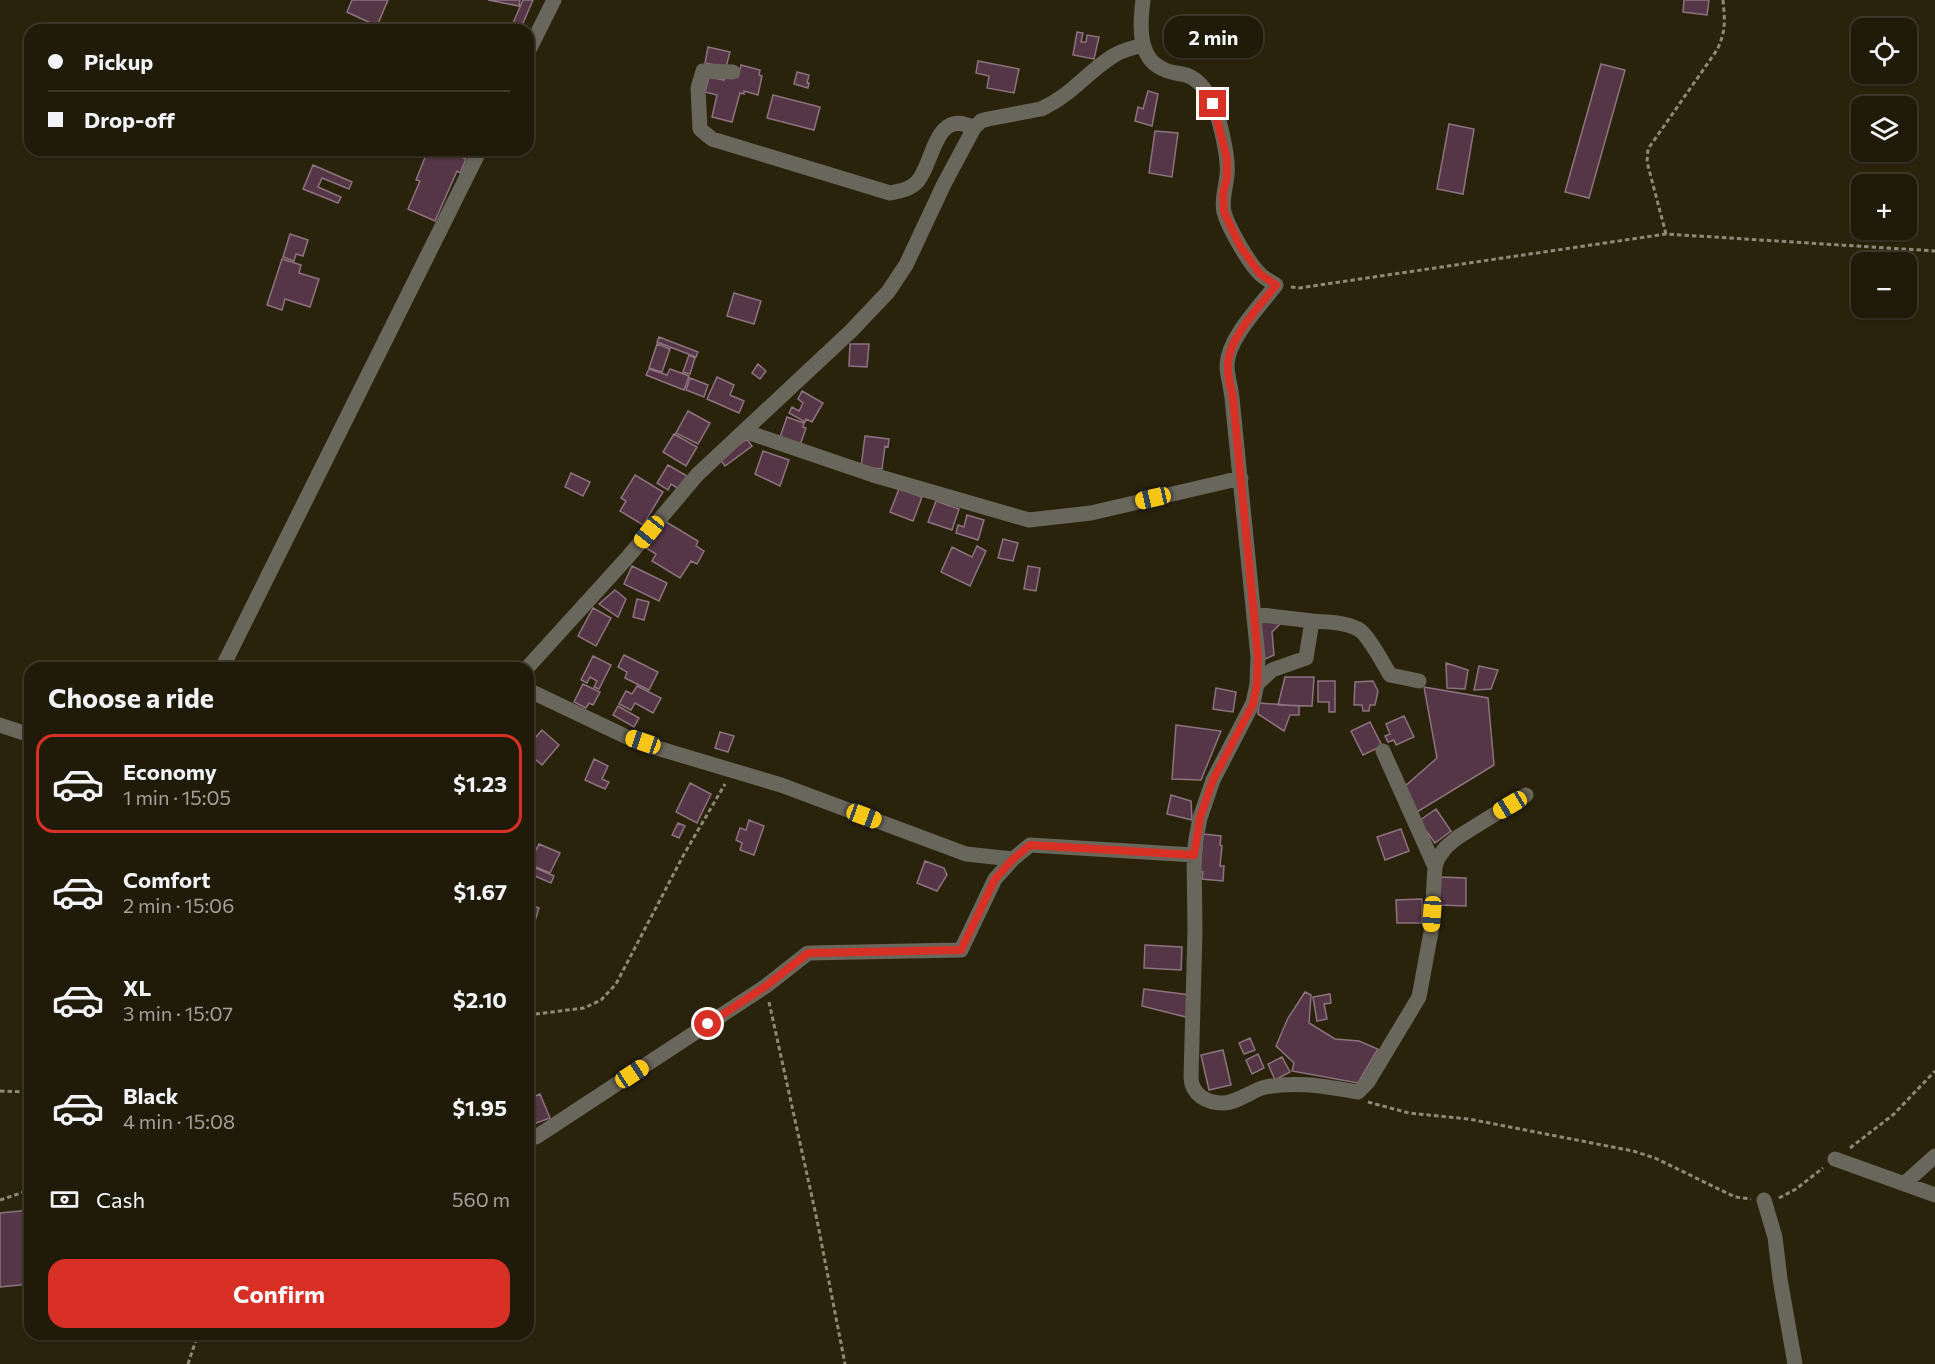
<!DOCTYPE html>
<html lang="en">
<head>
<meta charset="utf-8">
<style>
	body { margin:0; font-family:Commissioner,sans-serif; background:#2d2717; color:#f1f3f6; height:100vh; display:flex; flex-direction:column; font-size:22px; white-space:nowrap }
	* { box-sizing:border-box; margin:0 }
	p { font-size:20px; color:#a2a19c }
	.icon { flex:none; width:33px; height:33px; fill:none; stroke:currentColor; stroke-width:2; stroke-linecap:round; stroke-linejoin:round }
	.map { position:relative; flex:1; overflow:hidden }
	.panel { position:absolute; left:24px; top:662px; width:510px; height:678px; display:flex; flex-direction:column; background:#201a09; border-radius:18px; box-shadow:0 2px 4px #0004,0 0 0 2px #3d382a }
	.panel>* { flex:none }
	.top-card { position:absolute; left:24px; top:24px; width:510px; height:132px; border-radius:18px; box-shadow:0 2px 4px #0004,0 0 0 2px #3d382a; display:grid; align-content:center; height:132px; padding:0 24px; background:#201a09 }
	.tools { position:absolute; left:1851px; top:18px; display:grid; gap:12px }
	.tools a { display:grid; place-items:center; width:66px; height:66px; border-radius:12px; background:#201a09; box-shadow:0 2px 4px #0004,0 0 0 2px #3d382a; font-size:30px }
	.end { position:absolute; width:27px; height:27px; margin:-14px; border:8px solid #d93025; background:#fff; box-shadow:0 0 0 3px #fff }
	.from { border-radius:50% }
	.bubble { position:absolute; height:42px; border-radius:18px; background:#201a09; box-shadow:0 2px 4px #0004,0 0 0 2px #3d382a; font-size:20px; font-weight:700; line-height:42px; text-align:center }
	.car { position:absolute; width:18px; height:36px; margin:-18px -9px; border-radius:8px; box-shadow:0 0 4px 2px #0007; background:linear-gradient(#f5c518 24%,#345 0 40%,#f5c518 0 76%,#345 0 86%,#f5c518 0) }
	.top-card b { display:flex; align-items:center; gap:21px; height:57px; font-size:22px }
	.top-card b+b { border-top:2px solid #3d382a }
	.top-card i { width:15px; height:15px; background:#f1f3f6 }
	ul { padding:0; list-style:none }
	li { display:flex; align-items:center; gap:18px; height:99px; margin:0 12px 9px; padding:0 12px; border:3px solid transparent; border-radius:18px }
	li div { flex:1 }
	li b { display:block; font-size:22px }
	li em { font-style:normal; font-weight:700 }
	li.active { border-color:#d93025 }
	li>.icon { width:54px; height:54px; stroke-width:1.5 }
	h2 { padding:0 24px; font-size:27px; line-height:72px }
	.pay { display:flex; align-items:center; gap:15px; height:66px; padding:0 24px; font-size:22px }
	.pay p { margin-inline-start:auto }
	.primary-button { display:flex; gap:12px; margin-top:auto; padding:12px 24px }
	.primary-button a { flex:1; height:69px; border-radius:18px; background:#d93025; color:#fff; font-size:24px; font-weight:700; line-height:69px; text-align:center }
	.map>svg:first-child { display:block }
	.building { fill:#543646; stroke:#8d727f; stroke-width:1.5 }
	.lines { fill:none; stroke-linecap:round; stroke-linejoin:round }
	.path { stroke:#8e8976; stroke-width:3; stroke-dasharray:4.5 3; stroke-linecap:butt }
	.minor { stroke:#69665b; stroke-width:15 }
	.route { stroke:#d93025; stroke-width:8 }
</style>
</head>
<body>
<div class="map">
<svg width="1935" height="1364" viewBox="0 0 1935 1364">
	<rect width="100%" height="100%" fill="#2a230c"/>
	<path class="building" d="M 352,0 L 388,0 L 377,26 L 347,12 Z
		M 488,0 L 520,0 L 519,6 Z
		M 523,0 L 533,0 L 520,30 L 510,30 Z
		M 1684,0 L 1709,0 L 1707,15 L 1683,12 Z
		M 1077,32 L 1083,33 L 1081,42 L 1086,42 L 1087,35 L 1099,37 L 1094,59 L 1073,55 Z
		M 708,47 L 730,52 L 726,67 L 705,63 Z
		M 978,61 L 1019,69 L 1014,93 L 987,88 L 989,76 L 976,73 Z
		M 1601,64 L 1625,70 L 1589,198 L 1565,192 Z
		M 741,65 L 760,70 L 759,75 L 762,76 L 758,95 L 744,91 L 744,94 L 740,93 L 732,122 L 712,117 L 717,95 L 705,92 L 709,77 L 724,80 L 725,74 L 738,77 Z
		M 797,72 L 809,75 L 807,83 L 809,83 L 808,88 L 794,84 Z
		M 1148,91 L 1158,94 L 1152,126 L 1135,121 L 1138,107 L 1143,109 Z
		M 773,95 L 820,107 L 814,130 L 767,118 Z
		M 1449,124 L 1474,129 L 1463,194 L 1437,189 Z
		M 1155,131 L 1178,133 L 1172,177 L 1149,173 Z
		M 428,150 L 444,150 L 466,159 L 460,173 L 457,171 L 435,221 L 408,209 L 420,181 L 416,180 Z
		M 313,165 L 352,182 L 349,189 L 322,178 L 318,187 L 341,197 L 338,203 L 303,189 Z
		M 290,234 L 308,240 L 303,256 L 296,254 L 294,261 L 283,257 Z
		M 282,259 L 301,265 L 299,273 L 319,279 L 310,307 L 285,299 L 282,310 L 267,305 Z
		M 734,293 L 761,301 L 754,324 L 727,316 Z
		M 659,337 L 698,352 L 696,357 L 657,342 Z
		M 657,344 L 670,349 L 662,372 L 649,368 Z
		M 850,344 L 869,344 L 867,367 L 849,366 Z
		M 689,355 L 695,358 L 690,374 L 683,372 Z
		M 758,364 L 766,371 L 760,379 L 752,373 Z
		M 649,369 L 667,375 L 670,369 L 689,376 L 684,390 L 646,375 Z
		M 717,377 L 734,385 L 730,395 L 744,401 L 739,413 L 707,399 Z
		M 690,378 L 708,385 L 704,397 L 686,390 Z
		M 802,391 L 823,403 L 812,422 L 806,419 L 805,422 L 789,413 L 792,407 L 799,411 L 803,403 L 798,399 Z
		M 688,411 L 710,423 L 698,444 L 676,433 Z
		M 787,417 L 804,423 L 803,427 L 806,428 L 800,445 L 780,437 Z
		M 674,434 L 697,447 L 686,466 L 663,452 Z
		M 865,436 L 889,439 L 888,447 L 885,446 L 882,469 L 861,467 Z
		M 747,439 L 752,446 L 725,466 L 720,459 Z
		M 763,451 L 789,460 L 780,486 L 755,474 Z
		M 668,465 L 687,476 L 679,489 L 671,484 L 668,490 L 657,483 Z
		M 571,473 L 590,482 L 583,496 L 565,487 Z
		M 635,475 L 663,492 L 643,525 L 620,511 L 626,501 L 621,498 Z
		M 899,489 L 922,497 L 913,521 L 890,512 Z
		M 936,501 L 959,509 L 952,530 L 928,522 Z
		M 967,515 L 984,520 L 978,540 L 956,533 L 958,525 L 964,527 Z
		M 663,520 L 698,541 L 696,546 L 704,551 L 697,564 L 691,561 L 680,578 L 652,561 L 656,554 L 646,548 Z
		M 1003,539 L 1018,543 L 1013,561 L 998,558 Z
		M 977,546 L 986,551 L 970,586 L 941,572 L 952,547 L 972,557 Z
		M 632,566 L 667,583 L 659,601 L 624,584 Z
		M 1028,566 L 1040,568 L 1036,591 L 1024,589 Z
		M 615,590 L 626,599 L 618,617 L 599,604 Z
		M 637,599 L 649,602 L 644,620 L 633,617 Z
		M 593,608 L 611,618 L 596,646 L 578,636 Z
		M 1256,620 L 1281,623 L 1272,632 L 1274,655 L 1263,660 Z
		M 624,655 L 658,672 L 649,690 L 625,678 L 627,672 L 618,667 Z
		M 593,656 L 611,665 L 599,689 L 594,687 L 597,681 L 590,677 L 587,683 L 581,680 Z
		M 1446,663 L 1468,670 L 1465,689 L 1447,688 Z
		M 1479,666 L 1498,670 L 1491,689 L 1474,690 Z
		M 1285,677 L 1314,677 L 1312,706 L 1278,705 Z
		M 1318,681 L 1335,681 L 1335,712 L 1329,712 L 1329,702 L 1318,702 Z
		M 1373,681 L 1378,691 L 1375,705 L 1370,705 L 1369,711 L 1363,711 L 1362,705 L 1354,705 L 1355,682 Z
		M 583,684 L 600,692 L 593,705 L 589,703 L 586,708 L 574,702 Z
		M 637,686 L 661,698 L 653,713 L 635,703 L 631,710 L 619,704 L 626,691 L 632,694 Z
		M 1424,687 L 1488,698 L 1494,765 L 1417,812 L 1403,788 L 1437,758 Z
		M 1216,688 L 1236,692 L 1233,712 L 1213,709 Z
		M 1259,703 L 1299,706 L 1299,715 L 1290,715 L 1284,731 L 1258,714 Z
		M 618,706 L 639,718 L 634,727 L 613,715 Z
		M 1404,716 L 1414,737 L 1396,745 L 1394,740 L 1388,742 L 1385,736 L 1390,734 L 1386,724 Z
		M 1370,722 L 1382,746 L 1363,755 L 1351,731 Z
		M 1176,725 L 1221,731 L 1201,780 L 1172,779 Z
		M 542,730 L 559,745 L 542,765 L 528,753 L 528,746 Z
		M 720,732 L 734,736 L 728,752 L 715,748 Z
		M 594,759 L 608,766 L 602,779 L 609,782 L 605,789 L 585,780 Z
		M 690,783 L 711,794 L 697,823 L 676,812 Z
		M 1171,795 L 1191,801 L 1192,820 L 1167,814 Z
		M 1436,809 L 1451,831 L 1435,843 L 1419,821 Z
		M 749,820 L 764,826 L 754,855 L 740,850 L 742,843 L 736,840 L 740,828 L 746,830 Z
		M 678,823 L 685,826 L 679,838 L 672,835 Z
		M 1401,829 L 1409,851 L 1385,860 L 1377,837 Z
		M 1203,834 L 1221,836 L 1220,845 L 1222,846 L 1220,866 L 1224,866 L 1223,881 L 1202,879 L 1203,872 L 1200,871 Z
		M 539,844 L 560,853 L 550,873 L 529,864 Z
		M 925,861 L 944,868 L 947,875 L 937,891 L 917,883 Z
		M 529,865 L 554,876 L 551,883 L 528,873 Z
		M 1439,877 L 1466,878 L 1466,906 L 1439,905 Z
		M 1422,899 L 1422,923 L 1397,923 L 1396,900 Z
		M 528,904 L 539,908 L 535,921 L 528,918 Z
		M 1145,945 L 1182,947 L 1181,970 L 1144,968 Z
		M 1144,989 L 1190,995 L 1186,1017 L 1142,1006 Z
		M 1305,992 L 1311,995 L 1309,1023 L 1335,1039 L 1359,1041 L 1378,1049 L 1358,1083 L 1292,1071 L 1294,1063 L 1276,1046 L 1288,1018 Z
		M 1330,994 L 1331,1003 L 1324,1004 L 1327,1019 L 1317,1021 L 1313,997 Z
		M 1250,1038 L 1255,1050 L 1244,1054 L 1239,1043 Z
		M 1223,1050 L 1231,1085 L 1209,1090 L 1201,1055 Z
		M 1258,1054 L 1264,1068 L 1252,1074 L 1246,1060 Z
		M 1282,1057 L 1290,1072 L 1275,1080 L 1268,1064 Z
		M 540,1094 L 550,1118 L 528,1126 L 528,1099 Z
		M 30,1210 L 30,1284 L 0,1287 L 0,1213 Z"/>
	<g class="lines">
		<path class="path" d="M 1666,234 L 1647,162 L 1648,149 L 1717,50 C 1726,31 1725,21 1723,0
			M 1291,287 L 1299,288 L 1666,234 L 1935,251
			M 769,1002 L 817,1220 L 845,1364
			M 528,1015 L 584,1008 L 601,1000 L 616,984 L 683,856 L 725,784
			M 0,1091 L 30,1092
			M 1368,1102 L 1409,1113 L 1469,1119 L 1633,1151 L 1655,1158 L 1735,1197 L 1751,1199
			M 1850,1148 L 1894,1114 L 1935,1071
			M 1779,1198 L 1796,1189 L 1823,1168
			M 0,1200 L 30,1190
			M 188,1364 L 198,1334"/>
		<path class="minor" d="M 1143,0 C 1140,23 1137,58 1163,69 C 1170,73 1178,73 1186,75 C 1199,79 1207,91 1213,104 C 1220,120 1229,158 1227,175 C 1226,188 1221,199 1224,212 C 1228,227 1249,264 1261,275 C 1266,279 1271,282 1276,285 C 1260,306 1228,338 1227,365 C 1227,376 1231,387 1232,398 L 1258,657 L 1257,684 L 1253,703 L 1213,780 L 1200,818 L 1196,839 L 1194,855 L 1195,930 L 1191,1078 C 1192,1095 1207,1103 1223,1103 C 1236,1103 1250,1092 1262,1088 C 1293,1080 1328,1087 1358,1092 L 1368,1082 L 1419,997 L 1431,932 L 1435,867 L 1438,858 L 1446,847 L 1458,837 L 1526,795
			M 528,52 L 554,0
			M 733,72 L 703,71 L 698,88 L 700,129 L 712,139 L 890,193 C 900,191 909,190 917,182 C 934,164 934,107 974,128
			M 744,431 L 873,475 L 1029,520 L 1091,513 L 1241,478
			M 1254,614 L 1312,621 L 1306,658 L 1272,670 L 1257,684
			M 1312,621 C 1327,622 1344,622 1358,629 C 1368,634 1384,665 1390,675 L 1419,681
			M 222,668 L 480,150
			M 527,668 L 627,558 L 697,475 L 851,331 L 888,292 L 906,265 L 944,184 L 974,128 L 981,121 L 988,119 L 1041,109 C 1071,96 1087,72 1113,56 C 1122,50 1133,48 1143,45
			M 528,690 L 629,738 L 657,748 L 781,785 L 966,854 L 1013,859
			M 0,725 L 30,735
			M 1383,751 L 1435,867
			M 528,1139 L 536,1137 L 766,986 L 808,953 L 961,950 L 995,879 L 1013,859 L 1030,845 L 1194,855
			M 1835,1159 L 1935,1195
			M 1905,1183 L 1935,1156
			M 1764,1200 L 1775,1237 L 1780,1279 L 1795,1364"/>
	</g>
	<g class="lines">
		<path class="route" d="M 708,1024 L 766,986 L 808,953 L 961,950 L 995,879 L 1013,859 L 1030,845 L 1194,855 L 1200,818 L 1213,780 L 1253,704 L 1257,684 L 1258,657 L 1233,398 C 1231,387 1227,376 1228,365 C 1228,338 1260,306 1276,285 L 1260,274 L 1240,246 L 1224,212 L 1223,194 L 1227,177 L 1227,159 L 1213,104"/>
	</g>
</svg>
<div class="tools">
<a><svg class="icon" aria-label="locate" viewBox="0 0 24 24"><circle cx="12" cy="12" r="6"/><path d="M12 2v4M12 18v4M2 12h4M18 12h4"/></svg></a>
<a><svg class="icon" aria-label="layers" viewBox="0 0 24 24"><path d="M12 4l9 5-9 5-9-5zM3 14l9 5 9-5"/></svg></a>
<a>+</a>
<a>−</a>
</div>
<i class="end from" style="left:708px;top:1024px"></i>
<i class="end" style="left:1213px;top:104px"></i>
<div class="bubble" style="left:1164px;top:16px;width:99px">2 min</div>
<i class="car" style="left:1153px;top:498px;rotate:257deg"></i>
<i class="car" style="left:649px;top:532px;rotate:219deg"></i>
<i class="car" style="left:643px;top:742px;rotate:289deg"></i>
<i class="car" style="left:1510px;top:805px;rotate:239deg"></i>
<i class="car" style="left:864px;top:816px;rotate:110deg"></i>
<i class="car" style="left:1432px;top:914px;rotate:184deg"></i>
<i class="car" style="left:632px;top:1074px;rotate:57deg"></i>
<div class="top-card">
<b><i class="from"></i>Pickup</b>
<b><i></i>Drop-off</b>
</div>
<section class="panel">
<h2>Choose a ride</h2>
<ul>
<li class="active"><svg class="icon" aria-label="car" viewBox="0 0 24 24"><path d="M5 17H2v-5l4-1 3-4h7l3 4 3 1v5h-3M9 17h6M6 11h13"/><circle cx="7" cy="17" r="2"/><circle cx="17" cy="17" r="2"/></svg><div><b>Economy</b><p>1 min · 15:05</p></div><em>$1.23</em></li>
<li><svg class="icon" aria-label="car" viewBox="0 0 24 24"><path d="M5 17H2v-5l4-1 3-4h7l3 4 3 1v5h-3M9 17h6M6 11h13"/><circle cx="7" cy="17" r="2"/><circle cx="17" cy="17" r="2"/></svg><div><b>Comfort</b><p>2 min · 15:06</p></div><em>$1.67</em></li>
<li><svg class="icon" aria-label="car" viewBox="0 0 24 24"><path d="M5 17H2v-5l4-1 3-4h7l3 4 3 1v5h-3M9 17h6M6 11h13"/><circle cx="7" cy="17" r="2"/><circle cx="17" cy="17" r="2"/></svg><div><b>XL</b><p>3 min · 15:07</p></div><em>$2.10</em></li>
<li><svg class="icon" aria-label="car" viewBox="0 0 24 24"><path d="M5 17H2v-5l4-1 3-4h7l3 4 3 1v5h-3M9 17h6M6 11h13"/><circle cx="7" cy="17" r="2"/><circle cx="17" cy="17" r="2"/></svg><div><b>Black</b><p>4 min · 15:08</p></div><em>$1.95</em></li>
</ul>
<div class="pay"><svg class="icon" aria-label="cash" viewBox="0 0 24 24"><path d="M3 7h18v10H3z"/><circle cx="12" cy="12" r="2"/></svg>Cash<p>560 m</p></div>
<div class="primary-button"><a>Confirm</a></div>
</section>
</div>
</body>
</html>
